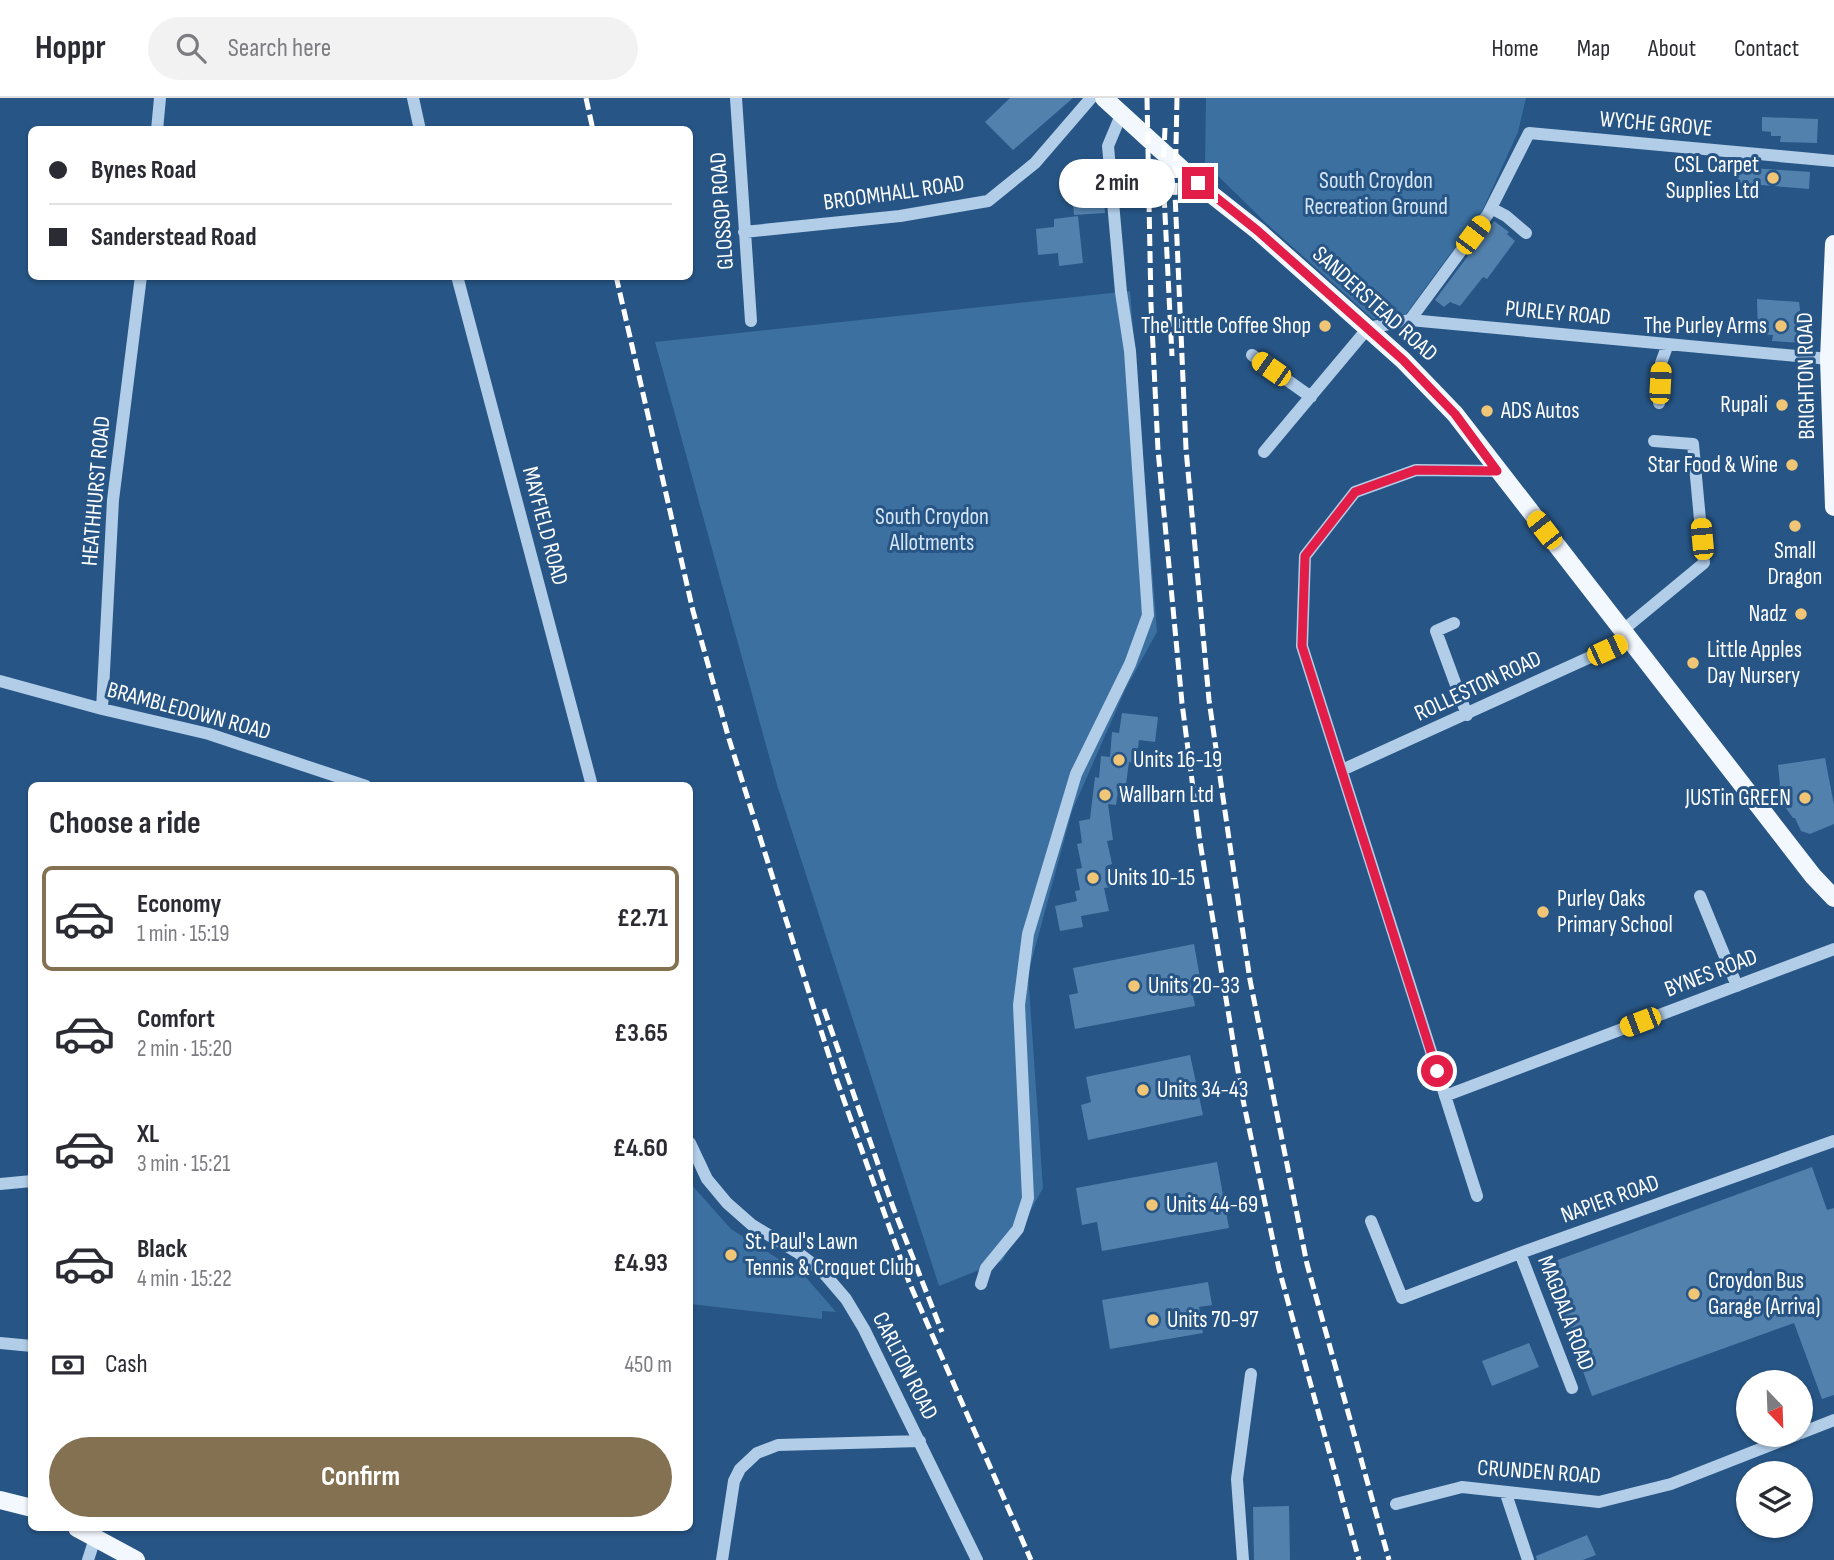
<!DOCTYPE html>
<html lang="en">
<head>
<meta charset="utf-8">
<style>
	body { margin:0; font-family:"Sofia Sans Condensed",sans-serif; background:#f2f2f3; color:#2b2b33; height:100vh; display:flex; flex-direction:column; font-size:26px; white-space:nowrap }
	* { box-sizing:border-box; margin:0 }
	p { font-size:23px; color:#7c7c81 }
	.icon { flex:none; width:38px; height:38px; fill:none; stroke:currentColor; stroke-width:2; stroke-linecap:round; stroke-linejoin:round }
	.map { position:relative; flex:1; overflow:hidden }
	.side { position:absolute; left:28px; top:684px; width:665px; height:749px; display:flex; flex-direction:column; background:#fff; border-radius:10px; box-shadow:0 2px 5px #0004 }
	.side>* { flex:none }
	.top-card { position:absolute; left:28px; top:28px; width:665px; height:154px; border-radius:10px; box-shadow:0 2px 5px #0004; display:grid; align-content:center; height:154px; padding:0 21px; background:#fff }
	.needle { width:46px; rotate:157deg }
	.tools { position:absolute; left:1736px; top:1272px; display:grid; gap:14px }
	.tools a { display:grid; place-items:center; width:77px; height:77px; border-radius:50%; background:#fff; box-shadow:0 2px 5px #0004; font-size:35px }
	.end { position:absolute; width:32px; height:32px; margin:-16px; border:9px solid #e11d48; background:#fff; box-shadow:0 0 0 4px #fff }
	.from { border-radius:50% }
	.bubble { position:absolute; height:49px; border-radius:24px; background:#fff; box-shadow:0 2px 5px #0004; font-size:23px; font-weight:700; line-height:49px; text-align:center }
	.car { position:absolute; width:21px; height:42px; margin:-21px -10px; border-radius:9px; box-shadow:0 0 5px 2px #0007; background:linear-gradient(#f5c518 24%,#345 0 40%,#f5c518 0 76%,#345 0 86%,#f5c518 0) }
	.top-card b { display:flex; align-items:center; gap:24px; height:66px; font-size:26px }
	.top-card b+b { border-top:2px solid #e1e1e2 }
	.top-card i { width:18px; height:18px; background:#2b2b33 }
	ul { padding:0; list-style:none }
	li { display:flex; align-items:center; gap:21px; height:105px; margin:0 14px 10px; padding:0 7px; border:4px solid transparent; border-radius:10px }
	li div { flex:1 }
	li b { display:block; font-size:26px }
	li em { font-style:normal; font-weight:700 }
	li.current { border-color:#847151 }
	li>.icon { width:63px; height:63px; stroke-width:1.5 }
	h2 { padding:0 21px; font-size:32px; line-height:84px }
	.pay { display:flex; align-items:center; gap:18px; height:77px; padding:0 21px; font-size:26px }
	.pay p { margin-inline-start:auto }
	.button { display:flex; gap:14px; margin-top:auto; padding:14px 21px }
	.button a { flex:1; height:80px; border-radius:42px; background:#847151; color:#fff; font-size:28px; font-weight:700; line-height:80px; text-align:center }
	header { display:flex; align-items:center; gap:42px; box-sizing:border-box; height:98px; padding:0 35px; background:#fff; border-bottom:2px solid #e1e1e2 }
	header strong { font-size:33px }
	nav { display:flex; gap:38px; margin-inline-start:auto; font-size:24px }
	.search { width:490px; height:63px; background:#f2f2f3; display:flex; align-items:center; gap:18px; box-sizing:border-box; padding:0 24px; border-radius:38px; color:#7c7c81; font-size:26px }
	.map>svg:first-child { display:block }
	.green { fill:#3b70a1 }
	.building { fill:#5381ae }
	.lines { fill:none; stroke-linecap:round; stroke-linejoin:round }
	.minor { stroke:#b1cde8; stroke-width:12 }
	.major { stroke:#f3f8fe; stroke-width:18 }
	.rail { stroke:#fff; stroke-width:5; stroke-dasharray:12 5; stroke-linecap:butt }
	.route { stroke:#e11d48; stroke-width:9 }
	.poi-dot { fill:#f0c676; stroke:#275585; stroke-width:2.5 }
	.labels { text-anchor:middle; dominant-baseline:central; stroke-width:6; stroke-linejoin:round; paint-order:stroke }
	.street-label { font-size:23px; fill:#fff; stroke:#275585 }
	.poi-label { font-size:23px; fill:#fff; stroke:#275585; text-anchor:start }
	.park-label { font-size:23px; fill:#d5e6f6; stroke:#275585 }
</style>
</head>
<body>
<header>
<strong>Hoppr</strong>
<div class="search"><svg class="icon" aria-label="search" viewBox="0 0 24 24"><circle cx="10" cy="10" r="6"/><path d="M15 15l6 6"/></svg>Search here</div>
<nav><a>Home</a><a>Map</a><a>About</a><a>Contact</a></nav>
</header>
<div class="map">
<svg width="1834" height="1462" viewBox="0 0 1834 1462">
	<rect width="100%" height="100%" fill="#275585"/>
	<path class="green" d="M 1206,0 L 1526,0 L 1518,34 L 1483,111 L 1406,216 L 1373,221 L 1267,126 L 1205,65 Z
		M 1130,193 L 1157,534 L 1126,590 L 1072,713 L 1028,876 L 1043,1090 L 1002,1163 L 939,1188 L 777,687 L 655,244 Z
		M 690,1085 L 731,1131 L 804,1177 L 836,1214 L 822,1213 L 822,1221 L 690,1206 Z"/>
	<path class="building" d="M 1010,0 L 1073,0 L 1013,52 L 985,24 Z
		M 1762,19 L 1818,21 L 1817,45 L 1780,44 L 1781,38 L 1771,38 L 1771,34 L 1762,33 Z
		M 1101,63 L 1105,115 L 1074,117 L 1069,66 Z
		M 1737,69 L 1810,74 L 1809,91 L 1736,85 Z
		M 1078,118 L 1083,165 L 1059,168 L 1058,155 L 1038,157 L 1036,131 L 1054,129 L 1054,121 Z
		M 1494,123 L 1509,134 L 1507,136 L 1515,143 L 1487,181 L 1483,179 L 1460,208 L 1450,204 L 1444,209 L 1435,202 Z
		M 1757,201 L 1799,204 L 1801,219 L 1804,219 L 1803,245 L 1772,243 L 1773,237 L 1758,236 Z
		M 1122,615 L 1158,619 L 1155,644 L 1139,642 L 1136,665 L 1129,664 L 1126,686 L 1119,685 L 1116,707 L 1108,706 L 1113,742 L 1107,743 L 1112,766 L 1106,768 L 1110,789 L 1104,790 L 1109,813 L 1081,818 L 1083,829 L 1060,833 L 1055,808 L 1077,803 L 1075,793 L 1080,792 L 1076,771 L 1082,770 L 1077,746 L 1082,745 L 1079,723 L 1090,721 L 1095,679 L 1099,680 L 1101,658 L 1110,659 L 1112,634 L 1119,635 Z
		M 1825,660 L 1834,707 L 1834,726 L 1810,736 L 1801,733 L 1795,720 L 1793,720 L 1773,692 L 1780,687 L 1778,667 Z
		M 1194,846 L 1200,880 L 1190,882 L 1195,908 L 1075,931 L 1069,897 L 1078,895 L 1073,870 Z
		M 1190,957 L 1203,1017 L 1088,1042 L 1081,1007 L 1091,1004 L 1086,979 Z
		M 1217,1064 L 1229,1130 L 1102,1153 L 1097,1124 L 1082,1127 L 1076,1090 Z
		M 1812,1069 L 1827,1112 L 1834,1110 L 1834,1297 L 1822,1301 L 1794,1225 L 1592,1298 L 1544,1167 Z
		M 1208,1184 L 1212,1207 L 1199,1209 L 1203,1235 L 1110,1251 L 1102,1202 Z
		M 1529,1245 L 1539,1269 L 1492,1288 L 1482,1263 Z
		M 1289,1408 L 1290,1462 L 1254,1462 L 1253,1409 Z
		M 1587,1437 L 1596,1457 L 1583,1462 L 1537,1462 L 1536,1458 Z"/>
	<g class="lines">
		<path class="minor" d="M 413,0 L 420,32
			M 736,0 L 751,223
			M 157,32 L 160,0
			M 1491,110 L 1506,118 L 1526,135
			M 744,134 L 900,118 L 988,103 L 1035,65 L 1091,0
			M 457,178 L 592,688
			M 1410,222 L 1488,116 L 1529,35 L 1834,63
			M 1252,257 L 1311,299
			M 1659,305 L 1661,265 L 1668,246
			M 1264,354 L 1368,230 L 1410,222 L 1829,261
			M 1454,525 L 1436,533 L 1467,617
			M 1623,532 L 1704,465 L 1693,346 L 1654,343
			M 0,583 L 102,611 L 209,636 L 366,688
			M 102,611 L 113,402 L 141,178
			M 1342,672 L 1630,541
			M 1700,798 L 1737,888
			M 1445,998 L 1834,851
			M 690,1045 L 707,1081 L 727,1105 L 752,1127 L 797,1154 L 822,1173 L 846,1201 L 864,1231 L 977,1462
			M 0,1086 L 32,1083
			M 1477,1098 L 1302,548 L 1305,458 L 1355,394 L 1416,372 L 1497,373
			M 1371,1123 L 1402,1200 L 1520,1155 L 1834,1043
			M 1520,1155 L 1572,1290
			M 981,1186 L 986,1170 L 1018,1131 L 1028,1100 L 1019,907 L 1028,836 L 1076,676 L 1130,566 L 1148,517 L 1130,253 L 1121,194 L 1108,48 L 1121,17
			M 0,1245 L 32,1248
			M 1801,1335 L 1834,1322
			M 1506,1396 L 1528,1462
			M 1396,1406 L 1462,1389 L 1599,1404 L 1671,1386 L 1796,1337
			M 88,1462 L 95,1440
			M 722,1462 L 734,1383 L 740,1371 L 757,1355 L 778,1347 L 920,1343
			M 1243,1462 L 1237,1381 L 1251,1276"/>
		<path class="major" d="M 1104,0 L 1197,85 L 1258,133 L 1403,262 L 1455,316 L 1813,778 L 1834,800
			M 1834,146 L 1829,261 L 1834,409
			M 0,1402 L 32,1410
			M 77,1430 L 136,1462"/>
		<path class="rail" d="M 586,0 L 593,32
			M 1147,0 L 1151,207 L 1158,352 L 1182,605 L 1200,744 L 1242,997 L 1279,1171 L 1359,1462
			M 1177,0 L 1175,96 L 1186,351 L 1209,602 L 1229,741 L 1250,882 L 1307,1166 L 1389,1462
			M 1165,30 L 1163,76 L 1172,258
			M 616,178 L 693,513 L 729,641 L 836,980 L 909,1184 L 1031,1462
			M 824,911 L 893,1109 L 942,1234"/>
	</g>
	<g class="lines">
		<path class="route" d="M 1198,85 L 1258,133 L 1403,262 L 1455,316 L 1497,373 L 1416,372 L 1355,394 L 1305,458 L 1302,548 L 1437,973"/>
	</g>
	<g class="poi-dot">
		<circle cx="1773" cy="80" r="7"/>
		<circle cx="1325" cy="228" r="7"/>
		<circle cx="1781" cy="228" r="7"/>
		<circle cx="1782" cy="307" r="7"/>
		<circle cx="1487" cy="313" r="7"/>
		<circle cx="1792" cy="367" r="7"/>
		<circle cx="1795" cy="428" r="7"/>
		<circle cx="1801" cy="516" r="7"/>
		<circle cx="1693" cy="565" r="7"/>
		<circle cx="1119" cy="662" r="7"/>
		<circle cx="1105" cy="697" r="7"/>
		<circle cx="1805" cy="700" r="7"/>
		<circle cx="1093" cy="780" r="7"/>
		<circle cx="1543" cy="814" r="7"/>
		<circle cx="1134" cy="888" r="7"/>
		<circle cx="1143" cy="992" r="7"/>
		<circle cx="1152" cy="1107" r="7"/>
		<circle cx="731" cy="1157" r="7"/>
		<circle cx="1694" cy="1196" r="7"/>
		<circle cx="1153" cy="1222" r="7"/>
	</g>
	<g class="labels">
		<g class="street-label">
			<text transform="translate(1656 26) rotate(5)">WYCHE GROVE</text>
			<text transform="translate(894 95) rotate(-8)">BROOMHALL ROAD</text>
			<text transform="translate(722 113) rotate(-94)">GLOSSOP ROAD</text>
			<text transform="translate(1375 206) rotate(42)">SANDERSTEAD ROAD</text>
			<text transform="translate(1558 215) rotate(5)">PURLEY ROAD</text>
			<text transform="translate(1806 278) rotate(-91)">BRIGHTON ROAD</text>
			<text transform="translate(96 393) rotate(-85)">HEATHHURST ROAD</text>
			<text transform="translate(545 428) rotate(75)">MAYFIELD ROAD</text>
			<text transform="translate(1478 588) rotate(-25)">ROLLESTON ROAD</text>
			<text transform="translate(189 613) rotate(15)">BRAMBLEDOWN ROAD</text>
			<text transform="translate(1711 875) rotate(-21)">BYNES ROAD</text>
			<text transform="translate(1610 1101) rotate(-20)">NAPIER ROAD</text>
			<text transform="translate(1566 1215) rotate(69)">MAGDALA ROAD</text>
			<text transform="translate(905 1268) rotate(63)">CARLTON ROAD</text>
			<text transform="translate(1539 1374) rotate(4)">CRUNDEN ROAD</text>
		</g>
		<g class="poi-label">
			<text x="1759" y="67" text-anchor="end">CSL Carpet<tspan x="1759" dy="26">Supplies Ltd</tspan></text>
			<text x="1311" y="228" text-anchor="end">The Little Coffee Shop</text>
			<text x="1767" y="228" text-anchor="end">The Purley Arms</text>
			<text x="1768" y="307" text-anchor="end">Rupali</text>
			<text x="1501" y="313">ADS Autos</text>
			<text x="1778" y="367" text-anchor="end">Star Food &amp; Wine</text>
			<text x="1795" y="453" text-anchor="middle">Small<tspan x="1795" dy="26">Dragon</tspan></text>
			<text x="1787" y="516" text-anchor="end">Nadz</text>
			<text x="1707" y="552">Little Apples<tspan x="1707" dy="26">Day Nursery</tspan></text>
			<text x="1133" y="662">Units 16-19</text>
			<text x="1119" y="697">Wallbarn Ltd</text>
			<text x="1791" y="700" text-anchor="end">JUSTin GREEN</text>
			<text x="1107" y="780">Units 10-15</text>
			<text x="1557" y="801">Purley Oaks<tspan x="1557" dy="26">Primary School</tspan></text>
			<text x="1148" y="888">Units 20-33</text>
			<text x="1157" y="992">Units 34-43</text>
			<text x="1166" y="1107">Units 44-69</text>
			<text x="745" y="1144">St. Paul's Lawn<tspan x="745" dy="26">Tennis &amp; Croquet Club</tspan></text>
			<text x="1708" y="1183">Croydon Bus<tspan x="1708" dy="26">Garage (Arriva)</tspan></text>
			<text x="1167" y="1222">Units 70-97</text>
		</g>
		<g class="park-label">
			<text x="1376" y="83">South Croydon<tspan x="1376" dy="26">Recreation Ground</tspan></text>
			<text x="932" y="419">South Croydon<tspan x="932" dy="26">Allotments</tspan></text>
		</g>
	</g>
</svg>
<div class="tools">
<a><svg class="needle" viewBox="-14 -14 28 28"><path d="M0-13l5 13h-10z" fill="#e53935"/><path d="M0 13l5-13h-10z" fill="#7c7c81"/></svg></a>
<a><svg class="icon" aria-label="layers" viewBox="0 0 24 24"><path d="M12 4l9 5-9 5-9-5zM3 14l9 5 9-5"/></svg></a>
</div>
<i class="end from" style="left:1437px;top:973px"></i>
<i class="end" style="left:1198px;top:85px"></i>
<div class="bubble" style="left:1059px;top:61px;width:116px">2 min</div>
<i class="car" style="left:1473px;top:137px;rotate:37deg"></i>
<i class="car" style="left:1271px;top:271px;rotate:305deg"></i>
<i class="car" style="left:1660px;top:285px;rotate:3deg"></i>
<i class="car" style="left:1544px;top:432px;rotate:322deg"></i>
<i class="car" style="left:1702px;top:441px;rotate:355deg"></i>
<i class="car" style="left:1607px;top:552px;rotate:65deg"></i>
<i class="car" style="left:1640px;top:924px;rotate:249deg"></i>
<div class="top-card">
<b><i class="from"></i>Bynes Road</b>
<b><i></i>Sanderstead Road</b>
</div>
<section class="side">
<h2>Choose a ride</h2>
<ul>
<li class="current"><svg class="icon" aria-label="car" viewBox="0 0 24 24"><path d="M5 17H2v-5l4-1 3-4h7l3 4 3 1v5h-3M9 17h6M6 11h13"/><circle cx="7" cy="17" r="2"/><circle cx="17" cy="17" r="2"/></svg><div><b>Economy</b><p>1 min · 15:19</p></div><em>£2.71</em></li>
<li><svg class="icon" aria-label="car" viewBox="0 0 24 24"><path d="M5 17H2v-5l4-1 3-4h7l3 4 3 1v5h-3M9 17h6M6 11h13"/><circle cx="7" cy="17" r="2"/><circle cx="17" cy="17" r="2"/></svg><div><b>Comfort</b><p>2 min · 15:20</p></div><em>£3.65</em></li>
<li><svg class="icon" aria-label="car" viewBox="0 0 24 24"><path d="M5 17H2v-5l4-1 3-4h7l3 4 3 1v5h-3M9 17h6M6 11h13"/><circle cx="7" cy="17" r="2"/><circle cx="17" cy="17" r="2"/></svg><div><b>XL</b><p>3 min · 15:21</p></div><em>£4.60</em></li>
<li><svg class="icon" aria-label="car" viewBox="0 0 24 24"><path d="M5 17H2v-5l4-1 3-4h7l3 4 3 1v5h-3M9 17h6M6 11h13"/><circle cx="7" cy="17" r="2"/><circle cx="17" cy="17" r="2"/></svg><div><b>Black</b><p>4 min · 15:22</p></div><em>£4.93</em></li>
</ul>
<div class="pay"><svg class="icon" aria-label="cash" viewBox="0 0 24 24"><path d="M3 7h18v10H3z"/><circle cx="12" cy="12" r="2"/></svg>Cash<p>450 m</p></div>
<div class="button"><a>Confirm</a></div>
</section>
</div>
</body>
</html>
